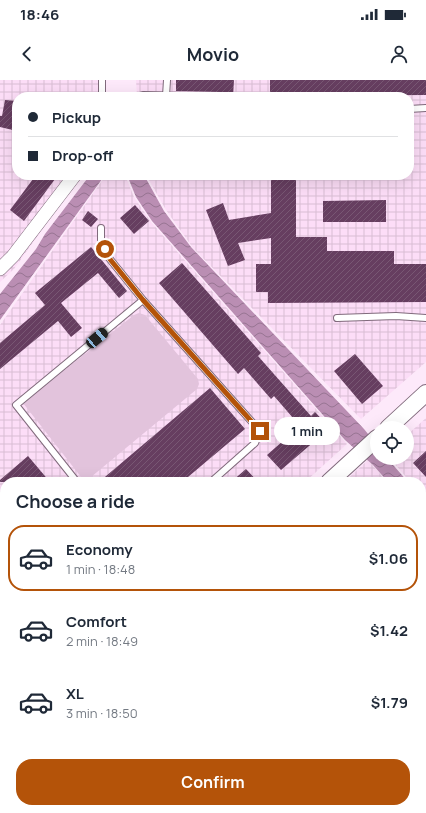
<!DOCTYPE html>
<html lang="en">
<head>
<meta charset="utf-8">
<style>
	body { margin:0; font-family:Manrope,sans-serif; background:#f2f2f3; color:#1f2937; height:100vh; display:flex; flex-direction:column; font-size:15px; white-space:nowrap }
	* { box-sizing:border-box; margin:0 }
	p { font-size:13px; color:#747a83 }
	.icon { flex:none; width:22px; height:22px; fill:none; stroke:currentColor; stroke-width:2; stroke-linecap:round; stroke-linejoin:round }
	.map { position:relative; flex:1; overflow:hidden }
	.details { position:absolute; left:0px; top:397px; width:426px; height:336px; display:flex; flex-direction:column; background:#fff; border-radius:16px 16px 0 0; box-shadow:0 4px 16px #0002 }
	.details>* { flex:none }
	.banner { position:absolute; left:12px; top:12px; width:402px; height:88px; border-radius:16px; box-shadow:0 4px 16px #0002; display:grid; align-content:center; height:88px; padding:0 16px; background:#fff }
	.fabs { position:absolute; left:370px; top:341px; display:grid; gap:8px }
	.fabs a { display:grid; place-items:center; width:44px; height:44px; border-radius:50%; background:#fff; box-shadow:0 4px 16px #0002; font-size:20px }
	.end { position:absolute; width:18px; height:18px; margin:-9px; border:5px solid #b45309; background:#fff; box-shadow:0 0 0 2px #fff }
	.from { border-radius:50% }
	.bubble { position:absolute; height:28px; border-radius:14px; background:#fff; box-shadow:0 4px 16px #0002; font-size:13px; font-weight:700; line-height:28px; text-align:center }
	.car { position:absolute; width:12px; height:24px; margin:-12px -6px; border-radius:5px; box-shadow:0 0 3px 1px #0007; background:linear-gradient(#222 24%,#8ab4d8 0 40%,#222 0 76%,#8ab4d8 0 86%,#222 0) }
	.banner b { display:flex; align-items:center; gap:14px; height:38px; font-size:15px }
	.banner b+b { border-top:1px solid #e0e1e3 }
	.banner i { width:10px; height:10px; background:#1f2937 }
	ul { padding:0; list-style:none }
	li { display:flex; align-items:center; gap:12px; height:66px; margin:0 8px 6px; padding:0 8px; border:2px solid transparent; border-radius:16px }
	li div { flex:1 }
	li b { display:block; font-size:15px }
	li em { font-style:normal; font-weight:700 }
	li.selected { border-color:#b45309 }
	li>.icon { width:36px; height:36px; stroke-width:1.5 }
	h2 { padding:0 16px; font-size:18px; line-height:48px }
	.cta { display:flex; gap:8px; margin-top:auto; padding:8px 16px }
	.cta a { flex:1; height:46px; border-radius:16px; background:#b45309; color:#fff; font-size:16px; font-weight:700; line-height:46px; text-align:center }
	.status { display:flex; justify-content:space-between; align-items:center; height:28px; padding:0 20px; background:#fff; direction:ltr }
	.status svg { height:11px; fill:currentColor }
	header { display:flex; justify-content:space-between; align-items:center; height:52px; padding:0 16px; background:#fff; font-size:18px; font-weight:700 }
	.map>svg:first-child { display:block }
	.industrial { fill:url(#industrial-grid) }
	.grass { fill:#e2c3dc }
	.forest { fill:url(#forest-firs) }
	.water { fill:url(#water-waves) }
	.building { fill:url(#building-hatch) }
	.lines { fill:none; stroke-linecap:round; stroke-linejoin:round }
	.service-casing { stroke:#806a7c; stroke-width:8 }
	.minor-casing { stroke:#806a7c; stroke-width:14 }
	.tertiary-casing { stroke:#806a7c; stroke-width:18 }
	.secondary-casing { stroke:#806a7c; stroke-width:20 }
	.path { stroke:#a1929f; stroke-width:2.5; stroke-dasharray:2 3; stroke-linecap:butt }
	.service { stroke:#fff; stroke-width:6 }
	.minor { stroke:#fff; stroke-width:13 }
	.tertiary { stroke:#fff; stroke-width:16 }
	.secondary { stroke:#fff; stroke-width:18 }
	.rail { stroke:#8a7c88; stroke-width:3; stroke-dasharray:8 4; stroke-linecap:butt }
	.route { stroke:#b45309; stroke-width:5 }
</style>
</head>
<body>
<div class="status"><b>18:46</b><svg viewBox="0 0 49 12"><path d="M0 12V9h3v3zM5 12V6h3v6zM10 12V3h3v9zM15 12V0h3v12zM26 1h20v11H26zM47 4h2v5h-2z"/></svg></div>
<header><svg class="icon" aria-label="back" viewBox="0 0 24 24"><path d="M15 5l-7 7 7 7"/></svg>Movio<svg class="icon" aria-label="person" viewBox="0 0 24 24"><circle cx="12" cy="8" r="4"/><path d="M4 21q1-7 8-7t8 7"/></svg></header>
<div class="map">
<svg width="426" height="733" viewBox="0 0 426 733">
	<defs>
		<pattern id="industrial-grid" width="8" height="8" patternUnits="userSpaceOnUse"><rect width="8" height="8" fill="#fcddf7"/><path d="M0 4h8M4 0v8" fill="none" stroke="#d8bdd4"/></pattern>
		<pattern id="forest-firs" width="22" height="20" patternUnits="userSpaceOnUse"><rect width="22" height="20" fill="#dfb1d8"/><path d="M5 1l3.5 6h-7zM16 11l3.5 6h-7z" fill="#c098ba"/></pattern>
		<pattern id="water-waves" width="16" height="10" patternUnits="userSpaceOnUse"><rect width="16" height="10" fill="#ba8eb3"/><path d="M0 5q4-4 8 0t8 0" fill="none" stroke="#977492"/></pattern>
		<pattern id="building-hatch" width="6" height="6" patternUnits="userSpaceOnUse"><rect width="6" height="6" fill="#663e60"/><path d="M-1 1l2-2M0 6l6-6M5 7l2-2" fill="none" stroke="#785773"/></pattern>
	</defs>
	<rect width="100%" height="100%" fill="#fde9fa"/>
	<path class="industrial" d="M 0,0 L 106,0 L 106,17 L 17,17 L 17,95 L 81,95 L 14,189 L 0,202 Z
		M 136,0 L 426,0 L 426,282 L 361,339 L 193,168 L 166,130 L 146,95 L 409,95 L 409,17 L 137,17 Z
		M 106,95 L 125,95 L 134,117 L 151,142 L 347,364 L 305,402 L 5,402 L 5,426 L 0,415 L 0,245 Z
		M 426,338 L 426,420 L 421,414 L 421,402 L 410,402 L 390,378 L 407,378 L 407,355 Z
		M 368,380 L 387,402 L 344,402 Z
		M 421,441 L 426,447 L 426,733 L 226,733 L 223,728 L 421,728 Z"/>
	<path class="grass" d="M 139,233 L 145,235 L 198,299 L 199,304 L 197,309 L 85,402 L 23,323 L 134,235 Z
		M 0,422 L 5,434 L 5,462 L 0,450 Z
		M 0,480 L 5,491 L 5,526 L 0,522 Z"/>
	<path class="forest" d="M 0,537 L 5,541 L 5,577 L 0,572 Z
		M 0,603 L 5,607 L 5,665 L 0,662 Z
		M 69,728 L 111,728 L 114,733 L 99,733 L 99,732 L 98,733 L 70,733 Z
		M 144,728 L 168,728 L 172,733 L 148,733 Z"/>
	<path class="water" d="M 90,95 L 105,95 L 0,240 L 0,214 L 36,169 L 45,154 Z
		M 127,95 L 144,95 L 164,131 L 191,167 L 364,349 L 377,365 L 377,378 L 387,378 L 408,402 L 388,402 L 373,385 L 345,360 L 152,141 L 136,117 Z
		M 421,417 L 426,423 L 426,446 L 421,440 Z"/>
	<path class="building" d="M 176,0 L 234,0 L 233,17 L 221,17 L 221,12 L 176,11 Z
		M 270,0 L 426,0 L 426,15 L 270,16 Z
		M 5,20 L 17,21 L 17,51 L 0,47 L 0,36 L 2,36 Z
		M 36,95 L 58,95 L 24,141 L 10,130 Z
		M 271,95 L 296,95 L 296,157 L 327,157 L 327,171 L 394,171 L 394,184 L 426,184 L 426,222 L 268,223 L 268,212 L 256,212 L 256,184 L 271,184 L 271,158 L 238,163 L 245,180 L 228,186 L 206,130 L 223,123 L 229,140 L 271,133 Z
		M 386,120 L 386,142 L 323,142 L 323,121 Z
		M 135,125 L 149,141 L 134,154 L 120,138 Z
		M 88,131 L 98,139 L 91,147 L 82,140 Z
		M 91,167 L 127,211 L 119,218 L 98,193 L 61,223 L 82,248 L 71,257 L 58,241 L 0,289 L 0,263 L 45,225 L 35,213 Z
		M 182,183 L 261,273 L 258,276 L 311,336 L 315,332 L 330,348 L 281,390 L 267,375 L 300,346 L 274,316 L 271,319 L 244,288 L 238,294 L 159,203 Z
		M 355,274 L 383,306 L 362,324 L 334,291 Z
		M 210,308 L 245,349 L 182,402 L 99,402 Z
		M 426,371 L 426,397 L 413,383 Z
		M 28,376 L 50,402 L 0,402 L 0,400 Z
		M 246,389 L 258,402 L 231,402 Z"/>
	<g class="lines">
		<defs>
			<path id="service" d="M 46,16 L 50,17
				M 166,16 L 167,0
				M 102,17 L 102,0
				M 136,17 L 143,15 L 186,16
				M 409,29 L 426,28
				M 101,148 L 101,160 L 109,178 L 143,220 L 260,351 L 255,363 L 211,402
				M 337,238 L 396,236 L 426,238
				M 77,402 L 16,325 L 143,220
				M 215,728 L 218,733
				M 376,728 L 380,733"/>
			<path id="minor" d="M 0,189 L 13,176 L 75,95
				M 0,527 L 5,532"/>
			<path id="tertiary" d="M 388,348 L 426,313
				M 329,402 L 377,358"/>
			<path id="secondary" d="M 0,589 L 5,593
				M 135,728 L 139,733"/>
		</defs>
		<use href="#service" class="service-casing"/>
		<use href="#minor" class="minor-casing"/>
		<use href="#tertiary" class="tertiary-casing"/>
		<use href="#secondary" class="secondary-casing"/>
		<path class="path" d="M 0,723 L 9,733"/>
		<use href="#service" class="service"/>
		<use href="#minor" class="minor"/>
		<use href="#tertiary" class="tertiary"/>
		<use href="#secondary" class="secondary"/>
		<path class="rail" d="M 0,464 L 5,475
			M 176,728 L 180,733"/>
	</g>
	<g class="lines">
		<path class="route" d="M 105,169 L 109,178 L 143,220 L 260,351"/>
	</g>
</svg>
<div class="fabs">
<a><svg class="icon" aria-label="locate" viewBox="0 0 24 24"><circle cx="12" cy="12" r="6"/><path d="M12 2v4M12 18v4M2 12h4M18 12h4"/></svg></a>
</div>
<i class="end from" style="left:105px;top:169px"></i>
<i class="end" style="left:260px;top:351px"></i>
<div class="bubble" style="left:274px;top:337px;width:66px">1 min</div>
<i class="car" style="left:97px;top:258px;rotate:50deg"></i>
<div class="banner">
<b><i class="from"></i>Pickup</b>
<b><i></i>Drop-off</b>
</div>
<section class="details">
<h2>Choose a ride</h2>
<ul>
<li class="selected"><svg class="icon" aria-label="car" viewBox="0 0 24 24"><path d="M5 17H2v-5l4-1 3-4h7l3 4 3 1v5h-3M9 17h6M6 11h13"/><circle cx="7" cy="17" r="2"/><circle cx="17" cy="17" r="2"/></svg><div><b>Economy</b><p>1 min · 18:48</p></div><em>$1.06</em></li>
<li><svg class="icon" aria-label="car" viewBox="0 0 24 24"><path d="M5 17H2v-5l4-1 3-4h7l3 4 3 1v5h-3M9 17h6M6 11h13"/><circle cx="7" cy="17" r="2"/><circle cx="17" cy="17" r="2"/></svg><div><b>Comfort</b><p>2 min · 18:49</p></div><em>$1.42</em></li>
<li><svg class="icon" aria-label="car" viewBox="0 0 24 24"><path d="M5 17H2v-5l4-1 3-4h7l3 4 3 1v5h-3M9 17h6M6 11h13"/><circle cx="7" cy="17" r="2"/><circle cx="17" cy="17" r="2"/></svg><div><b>XL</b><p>3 min · 18:50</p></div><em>$1.79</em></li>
</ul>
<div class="cta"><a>Confirm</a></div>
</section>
</div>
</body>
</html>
